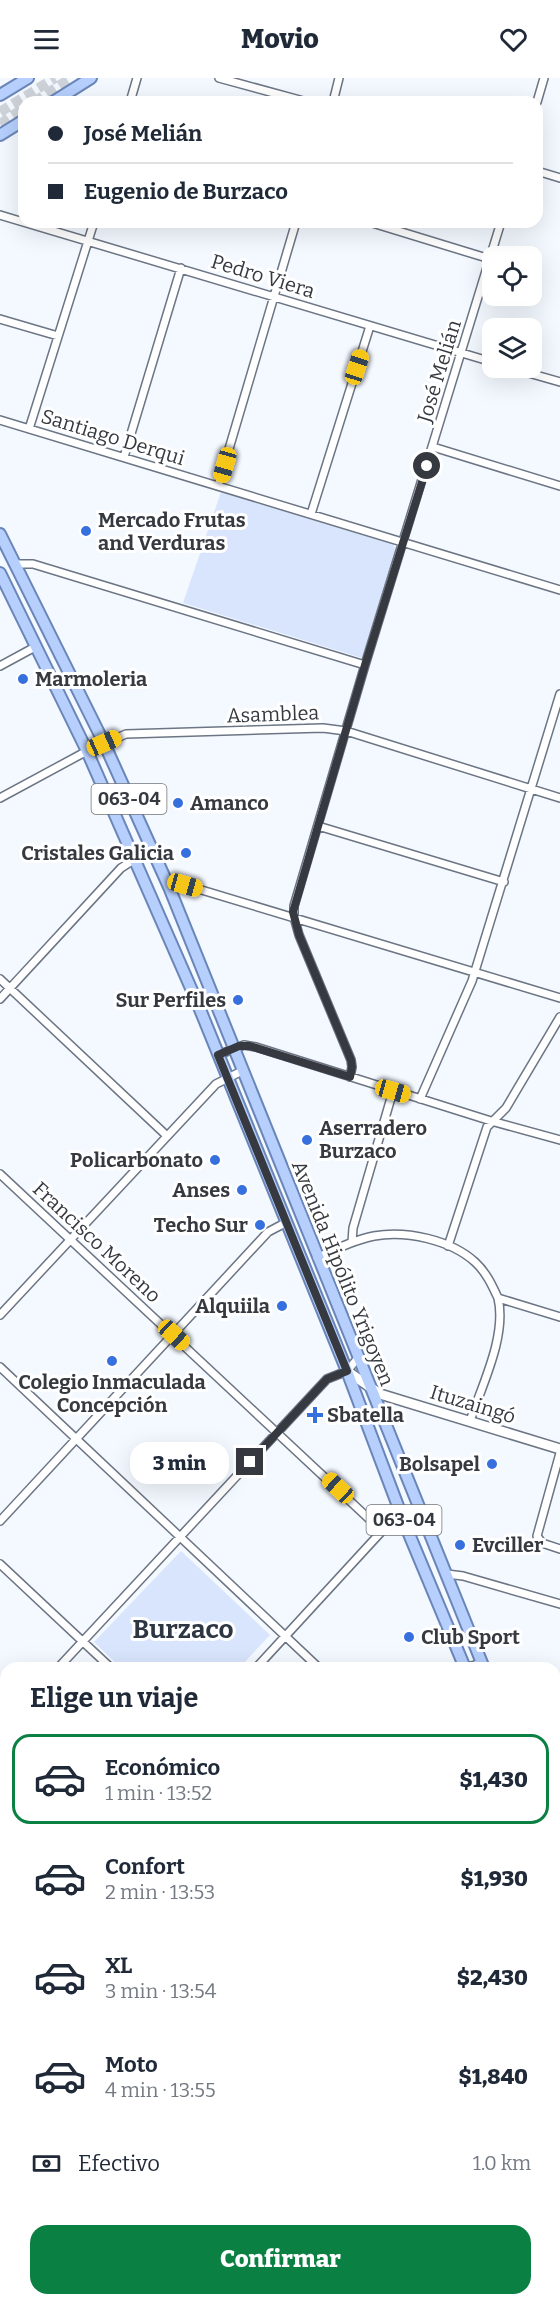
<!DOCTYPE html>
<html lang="es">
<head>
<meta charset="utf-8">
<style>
	body { margin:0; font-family:Bitter,serif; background:#f2f2f3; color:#1f2937; height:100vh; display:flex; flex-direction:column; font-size:22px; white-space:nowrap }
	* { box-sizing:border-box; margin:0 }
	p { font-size:20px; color:#747a83 }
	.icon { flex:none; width:33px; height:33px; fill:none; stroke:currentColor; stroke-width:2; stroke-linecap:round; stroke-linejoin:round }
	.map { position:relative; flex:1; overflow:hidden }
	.details { position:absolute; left:0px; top:1584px; width:561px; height:644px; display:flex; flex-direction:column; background:#fff; border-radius:18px 18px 0 0; box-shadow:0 6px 24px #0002 }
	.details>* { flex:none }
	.top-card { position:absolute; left:18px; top:18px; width:525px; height:132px; border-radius:18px; box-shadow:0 6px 24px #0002; display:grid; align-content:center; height:132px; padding:0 30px; background:#fff }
	.tools { position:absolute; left:482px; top:168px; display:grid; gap:12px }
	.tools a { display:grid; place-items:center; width:60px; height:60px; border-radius:12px; background:#fff; box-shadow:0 6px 24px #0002; font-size:30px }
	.end { position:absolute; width:27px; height:27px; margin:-14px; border:8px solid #363a40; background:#fff; box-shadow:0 0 0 3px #fff }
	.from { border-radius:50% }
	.bubble { position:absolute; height:42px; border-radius:18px; background:#fff; box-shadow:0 6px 24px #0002; font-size:20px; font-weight:800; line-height:42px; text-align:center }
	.car { position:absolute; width:18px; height:36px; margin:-18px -9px; border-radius:8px; box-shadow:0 0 4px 2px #0007; background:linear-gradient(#f5c518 24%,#345 0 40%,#f5c518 0 76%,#345 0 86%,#f5c518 0) }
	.top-card b { display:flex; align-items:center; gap:21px; height:57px; font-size:22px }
	.top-card b+b { border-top:2px solid #e0e1e3 }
	.top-card i { width:15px; height:15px; background:#1f2937 }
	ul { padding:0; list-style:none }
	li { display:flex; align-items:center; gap:18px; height:90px; margin:0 12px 9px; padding:0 18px; border:3px solid transparent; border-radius:18px }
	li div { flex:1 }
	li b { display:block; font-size:22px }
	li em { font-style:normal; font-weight:800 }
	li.active { border-color:#0b8043 }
	li>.icon { width:54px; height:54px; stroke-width:1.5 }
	h2 { padding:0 30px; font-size:27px; line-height:72px }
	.pay { display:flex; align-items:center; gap:15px; height:66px; padding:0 30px; font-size:22px }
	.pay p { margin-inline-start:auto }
	.action { display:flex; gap:12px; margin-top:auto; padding:12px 30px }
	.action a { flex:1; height:69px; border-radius:18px; background:#0b8043; color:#fff; font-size:24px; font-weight:800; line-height:69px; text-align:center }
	header { display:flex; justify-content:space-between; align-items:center; height:78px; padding:0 30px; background:#fff; font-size:27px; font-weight:800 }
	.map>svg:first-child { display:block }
	.green { fill:#d8e5fc }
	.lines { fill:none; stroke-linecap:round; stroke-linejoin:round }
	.primary-tunnel { stroke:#ced2d9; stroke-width:10; stroke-dasharray:10 5; stroke-linecap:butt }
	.street-casing { stroke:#6c7584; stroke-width:10 }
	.secondary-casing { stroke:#6c7584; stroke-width:12 }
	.primary-casing { stroke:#6a86b9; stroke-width:14 }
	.street { stroke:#fff; stroke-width:7 }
	.secondary { stroke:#fff; stroke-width:9 }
	.primary { stroke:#b6cffc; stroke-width:10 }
	.rail { stroke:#878b91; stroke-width:2 }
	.route { stroke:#363a40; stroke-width:8 }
	.poi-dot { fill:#3670df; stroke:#fff; stroke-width:2 }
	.labels { text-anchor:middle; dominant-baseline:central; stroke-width:6; stroke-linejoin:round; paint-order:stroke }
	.shield { fill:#fff; stroke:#727579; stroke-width:1.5 }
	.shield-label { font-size:18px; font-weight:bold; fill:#363a40 }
	.street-label { font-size:20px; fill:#363a40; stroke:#fff }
	.poi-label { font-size:20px; font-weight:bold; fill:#363a40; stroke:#fff; text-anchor:start }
	.district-label { font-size:26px; font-weight:bold; fill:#2e3643; stroke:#fff }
</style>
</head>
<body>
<header><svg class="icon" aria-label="menu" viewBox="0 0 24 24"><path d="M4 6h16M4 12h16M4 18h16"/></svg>Movio<svg class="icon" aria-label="heart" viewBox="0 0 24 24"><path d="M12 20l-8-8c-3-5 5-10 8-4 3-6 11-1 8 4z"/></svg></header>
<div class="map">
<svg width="560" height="2227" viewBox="0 0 560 2227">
	<rect width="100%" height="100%" fill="#f4f8ff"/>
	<path class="green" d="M 221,414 L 393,466 L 396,473 L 362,580 L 183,525 Z
		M 181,1473 L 270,1557 L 239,1590 L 121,1590 L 94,1564 Z
		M 136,2222 L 242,2222 L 248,2227 L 141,2227 Z"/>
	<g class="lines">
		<path class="primary-tunnel" d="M 34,24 L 71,0
			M 0,34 L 55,0
			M 0,46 L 24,30"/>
		<defs>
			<path id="street" d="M 219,0 L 307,24
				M 130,24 L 137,0
				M 333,24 L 339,0
				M 537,24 L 544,0
				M 537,93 L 560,100
				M 0,137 L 492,284
				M 369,144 L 490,181
				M 0,241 L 58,258
				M 511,290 L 560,304
				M 0,342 L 560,512
				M 29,351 L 94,144
				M 433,369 L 560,408
				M 124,379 L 181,190
				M 218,408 L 296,144
				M 311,436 L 370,248
				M 15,486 L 33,486 L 365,587
				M 0,588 L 35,569
				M 0,720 L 87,673 L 126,656 L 323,650 L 346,653 L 560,720
				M 318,748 L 504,804
				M 169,809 L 185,807 L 560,920
				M 0,901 L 166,1057
				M 0,921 L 121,790 L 135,781
				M 218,977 L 244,967 L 256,969 L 491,1043 L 560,1062
				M 350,999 L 352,989 L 351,982 L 299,857 L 294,839 L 294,828 L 365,587 L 501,144
				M 420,1021 L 472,903 L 560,616
				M 0,1096 L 382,1453
				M 352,1164 L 353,1150 L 393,1013
				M 448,1168 L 487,1049 L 506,1030 L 560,939
				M 317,1180 C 335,1171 354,1162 374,1158 C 406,1152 451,1162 475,1184 C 486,1194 492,1207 498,1220 L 560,1239
				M 0,1237 L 216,1006 L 242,993
				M 0,1289 L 319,1590
				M 470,1343 C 482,1307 507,1258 498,1220
				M 560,1375 L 537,1458 L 542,1465 L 560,1471
				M 0,1443 L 268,1154 L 285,1145
				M 0,1486 L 111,1590
				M 447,1496 L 463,1498 L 560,1526
				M 58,1590 L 327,1301 L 347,1293 L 358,1280
				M 256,1590 L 382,1453 L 404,1444
				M 464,1590 L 482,1585
				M 555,1651 L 560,1653
				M 0,1652 L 6,1645
				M 0,1679 L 6,1685
				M 0,1863 L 6,1856
				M 0,1880 L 6,1886
				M 555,1899 L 560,1893
				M 555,2005 L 560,2010
				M 0,2100 L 6,2106
				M 555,2109 L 560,2104
				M 128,2222 L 134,2227
				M 506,2222 L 525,2227
				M 38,2227 L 39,2222
				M 287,2227 L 289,2222
				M 456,2227 L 458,2222"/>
			<path id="secondary" d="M 347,1293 L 380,1316 L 560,1371"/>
			<path id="primary" d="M 0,17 L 28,0
				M 53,24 L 91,0
				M 0,57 L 24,42
				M 0,456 L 104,665 L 169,809 L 484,1590
				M 0,495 L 87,673 L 197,924 L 347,1293 L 404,1444 L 465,1590
				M 555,1764 L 560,1776
				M 555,1811 L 560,1824"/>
		</defs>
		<use href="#street" class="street-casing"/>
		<use href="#secondary" class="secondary-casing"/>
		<use href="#primary" class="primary-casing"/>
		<use href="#street" class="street"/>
		<use href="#secondary" class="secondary"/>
		<use href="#primary" class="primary"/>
		<path class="rail" d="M 0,1955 L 6,1960
			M 281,2222 L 287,2227"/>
	</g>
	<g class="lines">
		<path class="route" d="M 250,1384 L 327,1301 L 347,1293 L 218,977 L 239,968 L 250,968 L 350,999 L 352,989 L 351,982 L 299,857 L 293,834 L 365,587 L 427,388"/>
	</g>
	<g class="poi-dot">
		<circle cx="86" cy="453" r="6"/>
		<circle cx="23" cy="601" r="6"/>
		<circle cx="178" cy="725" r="6"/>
		<circle cx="186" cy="775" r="6"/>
		<circle cx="238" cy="922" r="6"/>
		<circle cx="307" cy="1062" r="6"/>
		<circle cx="215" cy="1082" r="6"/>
		<circle cx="242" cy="1112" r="6"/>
		<circle cx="260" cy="1147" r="6"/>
		<circle cx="282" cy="1228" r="6"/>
		<circle cx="112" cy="1283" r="6"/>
		<path d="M312 1328h6v6h6v6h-6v6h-6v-6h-6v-6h6z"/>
		<circle cx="492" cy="1386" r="6"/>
		<circle cx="460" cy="1467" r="6"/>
		<circle cx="409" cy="1559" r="6"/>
	</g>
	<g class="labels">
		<g class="shield">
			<rect x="91.5" y="706" width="75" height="30" rx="4.5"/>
			<rect x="366.5" y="1427" width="75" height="30" rx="4.5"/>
		</g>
		<g class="shield-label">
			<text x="129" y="721">063-04</text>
			<text x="404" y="1442">063-04</text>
		</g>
		<g class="street-label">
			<text transform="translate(263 198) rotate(17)">Pedro Viera</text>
			<text transform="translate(439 293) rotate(-73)">José Melián</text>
			<text transform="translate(113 359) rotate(17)">Santiago Derqui</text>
			<text transform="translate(273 636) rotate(-2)">Asamblea</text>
			<text transform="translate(97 1164) rotate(43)">Francisco Moreno</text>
			<text transform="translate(343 1195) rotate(68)">Avenida Hipólito Yrigoyen</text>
			<text transform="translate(473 1326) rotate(17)">Ituzaingó</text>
		</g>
		<g class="poi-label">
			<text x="98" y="442">Mercado Frutas<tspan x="98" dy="23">and Verduras</tspan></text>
			<text x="35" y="601">Marmoleria</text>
			<text x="190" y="725">Amanco</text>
			<text x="174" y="775" text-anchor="end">Cristales Galicia</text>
			<text x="226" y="922" text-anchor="end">Sur Perfiles</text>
			<text x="319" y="1050">Aserradero<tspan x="319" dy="23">Burzaco</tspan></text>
			<text x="203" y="1082" text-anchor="end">Policarbonato</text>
			<text x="230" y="1112" text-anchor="end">Anses</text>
			<text x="248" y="1147" text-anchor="end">Techo Sur</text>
			<text x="270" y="1228" text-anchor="end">Alquiila</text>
			<text x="112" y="1304" text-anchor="middle">Colegio Inmaculada<tspan x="112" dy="23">Concepción</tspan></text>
			<text x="327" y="1337">Sbatella</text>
			<text x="480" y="1386" text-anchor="end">Bolsapel</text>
			<text x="472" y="1467">Evciller</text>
			<text x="421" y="1559">Club Sport</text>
		</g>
		<g class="district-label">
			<text x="183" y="1551">Burzaco</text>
		</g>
	</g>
</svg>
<div class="tools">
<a><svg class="icon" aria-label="locate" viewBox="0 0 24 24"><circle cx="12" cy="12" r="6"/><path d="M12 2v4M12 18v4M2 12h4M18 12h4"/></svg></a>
<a><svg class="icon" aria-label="layers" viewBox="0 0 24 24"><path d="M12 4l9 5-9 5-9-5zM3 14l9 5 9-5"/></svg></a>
</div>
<i class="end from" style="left:427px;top:388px"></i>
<i class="end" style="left:250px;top:1384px"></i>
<div class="bubble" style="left:130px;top:1364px;width:99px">3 min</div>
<i class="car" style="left:357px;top:289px;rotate:18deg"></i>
<i class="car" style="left:225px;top:387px;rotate:196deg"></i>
<i class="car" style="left:104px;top:665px;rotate:66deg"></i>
<i class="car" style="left:185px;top:807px;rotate:106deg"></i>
<i class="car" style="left:393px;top:1013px;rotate:106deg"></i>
<i class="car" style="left:174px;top:1257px;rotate:133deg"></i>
<i class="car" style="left:338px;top:1410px;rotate:313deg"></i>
<div class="top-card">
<b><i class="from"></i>José Melián</b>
<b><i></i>Eugenio de Burzaco</b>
</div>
<section class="details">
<h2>Elige un viaje</h2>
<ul>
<li class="active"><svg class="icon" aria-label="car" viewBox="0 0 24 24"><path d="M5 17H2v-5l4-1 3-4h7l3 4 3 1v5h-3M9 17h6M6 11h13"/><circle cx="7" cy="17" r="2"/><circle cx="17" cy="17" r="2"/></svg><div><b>Económico</b><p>1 min · 13:52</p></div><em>$1,430</em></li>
<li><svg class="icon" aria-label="car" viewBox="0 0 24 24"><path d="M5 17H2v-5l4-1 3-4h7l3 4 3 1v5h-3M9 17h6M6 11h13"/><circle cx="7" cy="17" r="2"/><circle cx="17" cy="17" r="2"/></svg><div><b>Confort</b><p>2 min · 13:53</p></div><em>$1,930</em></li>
<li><svg class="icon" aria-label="car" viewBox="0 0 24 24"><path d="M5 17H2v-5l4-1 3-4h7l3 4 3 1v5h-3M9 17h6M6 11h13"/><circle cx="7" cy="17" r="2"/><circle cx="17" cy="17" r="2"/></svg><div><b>XL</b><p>3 min · 13:54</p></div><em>$2,430</em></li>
<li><svg class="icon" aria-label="car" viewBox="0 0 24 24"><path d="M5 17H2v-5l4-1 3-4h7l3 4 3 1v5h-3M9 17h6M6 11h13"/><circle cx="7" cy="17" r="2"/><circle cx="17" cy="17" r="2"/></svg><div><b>Moto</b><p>4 min · 13:55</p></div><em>$1,840</em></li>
</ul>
<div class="pay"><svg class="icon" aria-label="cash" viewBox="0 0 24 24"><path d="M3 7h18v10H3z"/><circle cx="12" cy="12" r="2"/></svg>Efectivo<p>1.0 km</p></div>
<div class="action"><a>Confirmar</a></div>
</section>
</div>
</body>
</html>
